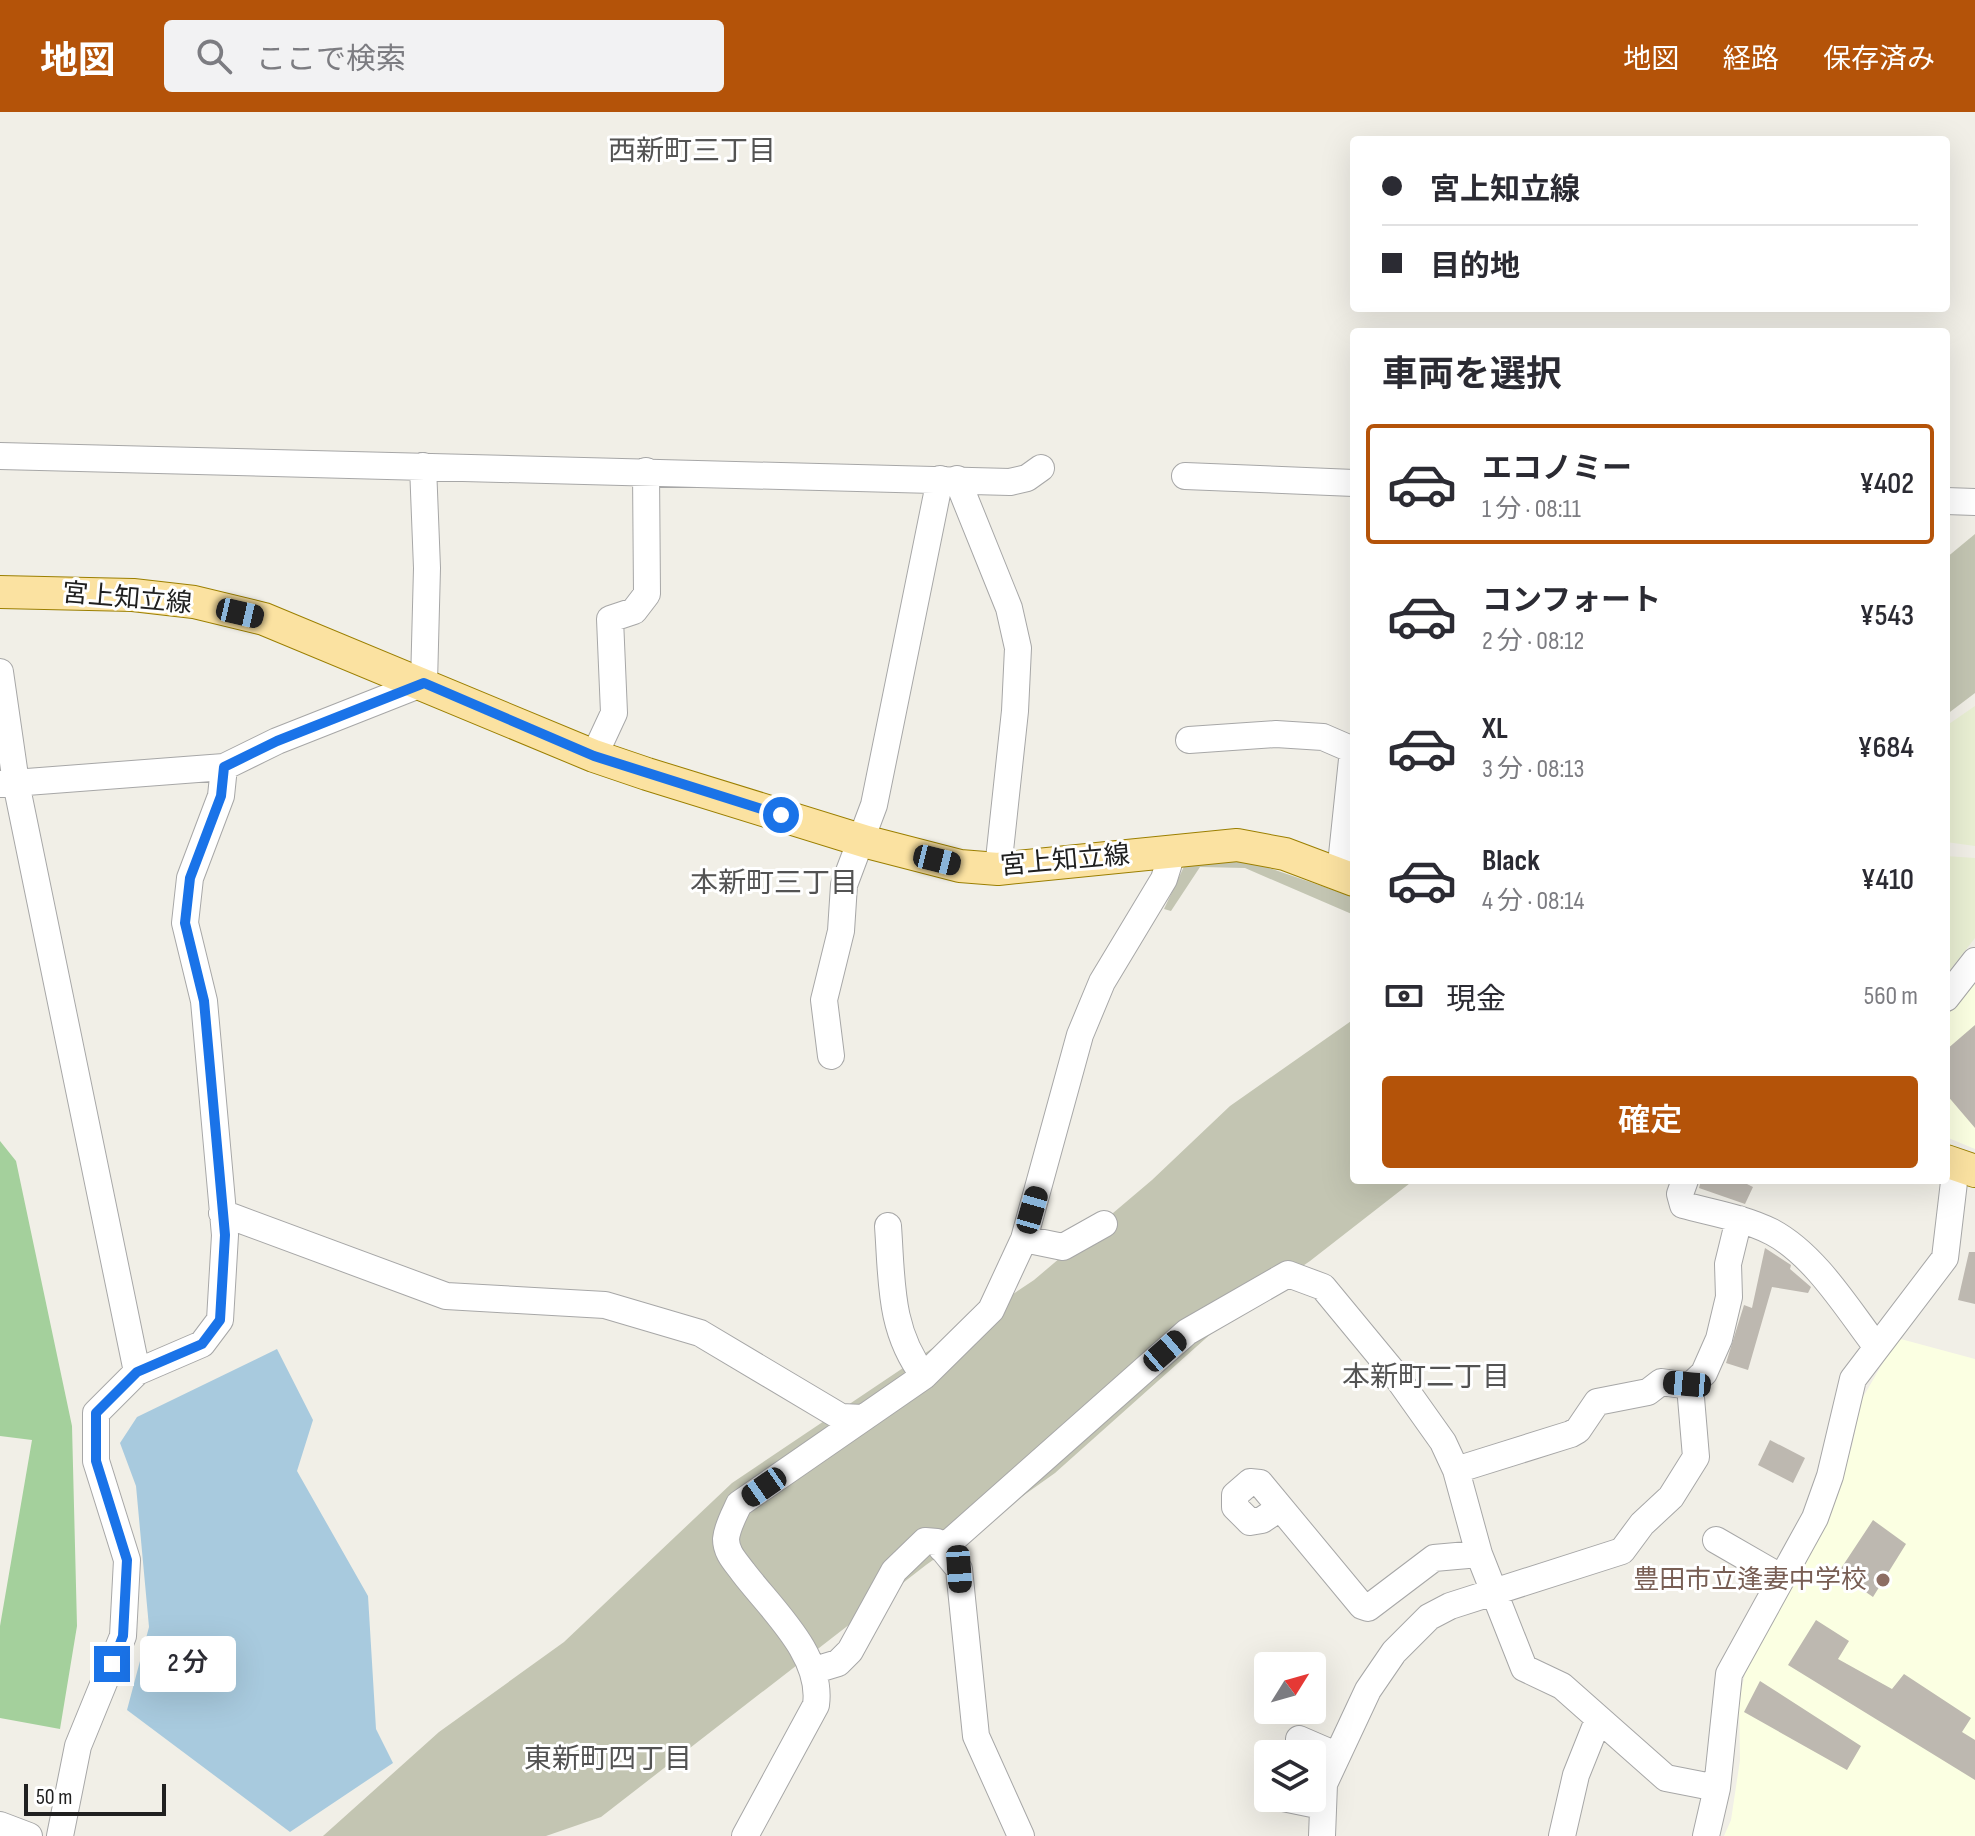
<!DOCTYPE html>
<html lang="ja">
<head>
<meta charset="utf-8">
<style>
	body { margin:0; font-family:"Sofia Sans Condensed","Noto Sans JP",sans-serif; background:#f2f2f3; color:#2b2b33; height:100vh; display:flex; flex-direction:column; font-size:30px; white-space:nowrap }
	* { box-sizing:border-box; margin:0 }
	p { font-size:26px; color:#7c7c81 }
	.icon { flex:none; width:44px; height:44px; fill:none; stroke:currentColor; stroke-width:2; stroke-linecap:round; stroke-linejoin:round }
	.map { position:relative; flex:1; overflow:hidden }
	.drawer { position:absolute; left:1350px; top:216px; width:600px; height:856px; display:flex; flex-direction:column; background:#fff; border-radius:8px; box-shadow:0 8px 32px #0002 }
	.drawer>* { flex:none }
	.banner { position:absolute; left:1350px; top:24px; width:600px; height:176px; border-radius:8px; box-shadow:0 8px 32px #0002; display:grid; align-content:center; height:176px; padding:0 32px; background:#fff }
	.needle { width:52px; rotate:53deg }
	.controls { position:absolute; left:1254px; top:1540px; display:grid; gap:16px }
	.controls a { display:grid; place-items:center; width:72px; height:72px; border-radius:8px; background:#fff; box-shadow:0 8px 32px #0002; font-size:40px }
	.scale { position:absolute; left:24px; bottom:20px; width:142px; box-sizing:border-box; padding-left:8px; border:4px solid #202020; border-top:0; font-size:22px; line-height:28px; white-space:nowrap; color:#202020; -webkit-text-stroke:6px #fff; paint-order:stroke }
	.end { position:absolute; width:36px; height:36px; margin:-18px; border:10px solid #1a73e8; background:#fff; box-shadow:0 0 0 4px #fff }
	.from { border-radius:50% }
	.bubble { position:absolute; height:56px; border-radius:8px; background:#fff; box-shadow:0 8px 32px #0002; font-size:26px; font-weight:600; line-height:56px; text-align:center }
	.car { position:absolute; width:24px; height:48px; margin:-24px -12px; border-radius:10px; box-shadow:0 0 6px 2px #0007; background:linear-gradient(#222 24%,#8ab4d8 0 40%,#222 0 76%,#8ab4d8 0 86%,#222 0) }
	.banner b { display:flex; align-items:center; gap:28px; height:76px; font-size:30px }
	.banner b+b { border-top:2px solid #e1e1e2 }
	.banner i { width:20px; height:20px; background:#2b2b33 }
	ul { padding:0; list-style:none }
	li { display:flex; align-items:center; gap:24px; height:120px; margin:0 16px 12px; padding:0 16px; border:4px solid transparent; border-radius:8px }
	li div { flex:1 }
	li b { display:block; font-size:30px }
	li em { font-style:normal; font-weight:600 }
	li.current { border-color:#b45309 }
	li>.icon { width:72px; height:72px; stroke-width:1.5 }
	h2 { padding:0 32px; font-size:36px; line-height:96px }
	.pay { display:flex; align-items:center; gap:20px; height:88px; padding:0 32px; font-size:30px }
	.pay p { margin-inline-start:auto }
	.button { display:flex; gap:16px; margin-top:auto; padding:16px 32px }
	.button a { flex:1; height:92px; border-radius:8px; background:#b45309; color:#fff; font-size:32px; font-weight:600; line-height:92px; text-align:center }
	header { display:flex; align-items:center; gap:48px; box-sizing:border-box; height:112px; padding:0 40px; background:#b45309; color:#fff }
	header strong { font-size:38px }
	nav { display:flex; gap:44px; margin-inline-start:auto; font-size:28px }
	.search { width:560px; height:72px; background:#f2f2f3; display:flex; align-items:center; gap:20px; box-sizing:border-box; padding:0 28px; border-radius:8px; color:#7c7c81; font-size:30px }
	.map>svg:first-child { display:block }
	.education { fill:#fbffe2 }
	.construction { fill:#c3c5b2 }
	.farmland { fill:#e9efd3 }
	.forest { fill:#a4d09c }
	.water { fill:#a8cade }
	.building { fill:#bdb8b0 }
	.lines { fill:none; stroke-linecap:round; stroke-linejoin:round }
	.minor-casing { stroke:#a7a7a7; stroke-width:28 }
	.major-casing { stroke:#9b7f01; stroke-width:34 }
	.minor { stroke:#fff; stroke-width:26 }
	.major { stroke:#fbe2a1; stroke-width:32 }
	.route { stroke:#1a73e8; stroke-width:10 }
	.education-dot { fill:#8d6e63; stroke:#fff; stroke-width:3 }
	.labels { text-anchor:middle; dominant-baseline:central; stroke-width:6; stroke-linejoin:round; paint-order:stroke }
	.street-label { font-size:26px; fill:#202020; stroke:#fff }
	.education-label { font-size:26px; fill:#785e54; stroke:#fff; text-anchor:end }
	.neighbourhood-label { font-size:28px; fill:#535353; stroke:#fff }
</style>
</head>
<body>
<header>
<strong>地図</strong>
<div class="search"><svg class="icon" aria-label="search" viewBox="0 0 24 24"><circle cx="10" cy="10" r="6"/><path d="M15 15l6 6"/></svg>ここで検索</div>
<nav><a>地図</a><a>経路</a><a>保存済み</a></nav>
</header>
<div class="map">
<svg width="1975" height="1724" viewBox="0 0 1975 1724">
	<rect width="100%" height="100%" fill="#f1efe7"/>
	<path class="education" d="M 1975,855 L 1975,1037 L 1946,1025 L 1946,890 Z
		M 1897,1226 L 1975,1247 L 1975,1724 L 1724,1724 L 1731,1708 L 1740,1648 L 1739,1589 L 1746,1557 L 1826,1407 L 1852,1334 L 1862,1287 Z"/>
	<path class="construction" d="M 1975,422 L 1975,581 L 1946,603 L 1946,446 Z
		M 1237,745 L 1354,785 L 1354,803 L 1245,756 L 1200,755 L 1171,799 L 1164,797 L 1188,746 Z
		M 1354,907 L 1354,1068 L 1414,1068 L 1310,1149 L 1233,1202 L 1055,1361 L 926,1453 L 601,1705 L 546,1724 L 323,1724 L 439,1620 L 564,1530 L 732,1371 L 1034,1168 L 1152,1068 L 1230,994 Z"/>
	<path class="farmland" d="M 1975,594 L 1975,734 L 1946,730 L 1946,614 Z
		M 1946,744 L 1975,746 L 1975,826 L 1946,863 Z"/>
	<path class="forest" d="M 0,1029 L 16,1049 L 72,1314 L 77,1514 L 60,1617 L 0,1606 L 0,1514 L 32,1328 L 0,1324 Z"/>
	<path class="water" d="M 277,1237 L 313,1308 L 297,1359 L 368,1484 L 376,1617 L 393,1651 L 290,1720 L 127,1598 L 149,1515 L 136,1374 L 120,1331 L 137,1305 Z"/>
	<path class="building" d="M 1975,913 L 1975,1016 L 1946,982 L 1946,938 Z
		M 1701,1068 L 1739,1068 L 1753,1075 L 1745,1092 L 1699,1076 Z
		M 1765,1136 L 1791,1153 L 1790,1157 L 1811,1175 L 1808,1181 L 1772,1175 L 1748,1258 L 1726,1251 L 1744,1193 L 1752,1196 Z
		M 1969,1140 L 1975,1140 L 1975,1192 L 1958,1188 Z
		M 1770,1328 L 1805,1346 L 1793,1371 L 1758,1353 Z
		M 1873,1408 L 1906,1432 L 1873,1485 L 1838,1461 Z
		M 1816,1508 L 1849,1529 L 1838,1547 L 1892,1577 L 1904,1562 L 1971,1606 L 1962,1620 L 1975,1628 L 1975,1668 L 1788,1553 Z
		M 1760,1569 L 1861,1634 L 1847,1658 L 1744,1600 Z"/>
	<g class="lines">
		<defs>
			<path id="minor" d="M 0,344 L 1010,370 L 1027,366 L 1041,356
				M 1185,364 L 1354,371
				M 957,367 L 1009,496 L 1018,536 L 1015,599 L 998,757
				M 1946,389 L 1975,390
				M 0,560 L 16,671 L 137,1260
				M 1189,628 L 1276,622 L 1323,625 L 1353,638 L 1340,762
				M 594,644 L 614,601 L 610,507 L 634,499 L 647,482 L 646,359
				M 0,672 L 224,655 L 277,629 L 424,571 L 427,456 L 423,354
				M 1946,886 L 1975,849
				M 831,944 L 824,888 L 841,819 L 844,773 L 874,693 L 940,367
				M 1685,1068 L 1680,1082 L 1683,1093 C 1713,1101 1744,1106 1772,1120 C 1815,1143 1847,1196 1876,1234
				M 222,1101 L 446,1184 L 605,1193 L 700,1221 L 841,1305 L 863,1306
				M 888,1114 C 892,1169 889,1218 924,1264
				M 1024,1127 L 1063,1135 L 1104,1112
				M 1690,1274 L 1704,1261 L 1719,1227 L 1729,1185 L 1728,1152 L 1739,1107
				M 1280,1396 L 1262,1408 L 1250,1410 L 1235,1395 L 1235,1383 L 1250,1370 L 1260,1371 L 1362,1494 L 1368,1496 L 1434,1446 L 1479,1442
				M 1716,1428 L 1782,1466
				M 942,1437 L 1187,1220 L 1288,1162 L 1323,1175 L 1394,1261 L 1443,1330 L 1456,1358 L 1479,1442 L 1524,1556 L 1562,1574 L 1666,1666 L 1717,1676
				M 815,1558 L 838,1551 L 850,1539 L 894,1459 L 925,1429 L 937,1430 L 959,1457 L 976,1624 L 1021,1724
				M 1299,1627 L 1336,1643
				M 1283,1686 L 1322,1694
				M 0,1713 L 29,1724
				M 60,1724 L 78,1634 L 123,1524 L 127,1448 L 96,1349 L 96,1301 L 137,1260 L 202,1232 L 220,1208 L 225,1123 L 204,889 L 185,811 L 190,766 L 221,684 L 224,655
				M 745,1724 L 816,1593 C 823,1543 772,1498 743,1460 C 736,1450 726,1441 726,1427 C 727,1415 734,1403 739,1392 L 924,1264 L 991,1198 L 1024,1127 L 1080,923 L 1102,870 L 1164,767 L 1173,738
				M 1322,1724 L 1324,1672 L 1368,1578 L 1394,1540 L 1429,1505 L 1450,1494 L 1622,1439 L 1642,1412 L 1671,1385 L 1696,1345 L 1690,1274 L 1661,1270 L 1648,1280 L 1597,1290 L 1578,1318 L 1571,1322 L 1456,1358
				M 1562,1724 L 1576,1663 L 1598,1608
				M 1706,1724 L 1717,1676 L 1729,1562 L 1815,1406 L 1830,1364 L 1853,1267 L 1945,1146 L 1956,1053"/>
			<path id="major" d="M 0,480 L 133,483 L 194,490 L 264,507 L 594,644 L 647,662 L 867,730 L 960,754 L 998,757 L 1237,733 L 1285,742 L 1354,768
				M 1946,1049 L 1975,1059"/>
		</defs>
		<use href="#minor" class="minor-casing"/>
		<use href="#major" class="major-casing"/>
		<use href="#minor" class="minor"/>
		<use href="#major" class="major"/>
	</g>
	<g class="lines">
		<path class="route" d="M 112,1552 L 123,1524 L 127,1448 L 96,1349 L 96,1301 L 137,1260 L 202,1232 L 220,1208 L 225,1123 L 204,889 L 185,811 L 190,766 L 221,684 L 224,655 L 277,629 L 424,571 L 594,644 L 781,703"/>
	</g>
	<circle class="education-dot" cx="1883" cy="1468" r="8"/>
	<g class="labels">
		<g class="street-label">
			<text transform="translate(127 487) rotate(5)">宮上知立線</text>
			<text transform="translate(1065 749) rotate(-5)">宮上知立線</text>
		</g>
		<g class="education-label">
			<text x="1867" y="1468">豊田市立逢妻中学校</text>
		</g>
		<g class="neighbourhood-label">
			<text x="692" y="39">西新町三丁目</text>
			<text x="774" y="771">本新町三丁目</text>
			<text x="1426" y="1265">本新町二丁目</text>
			<text x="608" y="1647">東新町四丁目</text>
		</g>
	</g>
</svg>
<div class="controls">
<a><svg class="needle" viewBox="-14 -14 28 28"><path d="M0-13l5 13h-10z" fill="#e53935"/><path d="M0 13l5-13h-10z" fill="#7c7c81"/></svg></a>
<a><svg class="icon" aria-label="layers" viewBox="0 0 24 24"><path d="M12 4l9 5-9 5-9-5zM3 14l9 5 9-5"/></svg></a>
</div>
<div class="scale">50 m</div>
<i class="end from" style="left:781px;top:703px"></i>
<i class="end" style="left:112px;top:1552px"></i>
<div class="bubble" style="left:140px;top:1524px;width:96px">2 分</div>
<i class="car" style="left:240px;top:501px;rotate:103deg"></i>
<i class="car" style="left:937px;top:748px;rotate:104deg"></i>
<i class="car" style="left:1032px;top:1098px;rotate:16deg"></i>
<i class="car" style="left:1165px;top:1239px;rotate:49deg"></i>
<i class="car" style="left:1687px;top:1272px;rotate:275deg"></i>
<i class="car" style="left:764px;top:1375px;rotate:235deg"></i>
<i class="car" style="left:959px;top:1457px;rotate:176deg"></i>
<div class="banner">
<b><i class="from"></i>宮上知立線</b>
<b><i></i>目的地</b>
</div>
<section class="drawer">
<h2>車両を選択</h2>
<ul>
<li class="current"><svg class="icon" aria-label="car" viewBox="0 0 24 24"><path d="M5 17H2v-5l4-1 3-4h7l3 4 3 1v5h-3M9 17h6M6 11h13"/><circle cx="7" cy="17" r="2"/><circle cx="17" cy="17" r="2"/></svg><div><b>エコノミー</b><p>1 分 · 08:11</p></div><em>¥402</em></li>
<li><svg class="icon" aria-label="car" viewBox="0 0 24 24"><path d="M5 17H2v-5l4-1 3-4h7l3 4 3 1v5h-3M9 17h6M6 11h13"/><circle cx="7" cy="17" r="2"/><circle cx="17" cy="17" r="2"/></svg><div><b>コンフォート</b><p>2 分 · 08:12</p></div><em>¥543</em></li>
<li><svg class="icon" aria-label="car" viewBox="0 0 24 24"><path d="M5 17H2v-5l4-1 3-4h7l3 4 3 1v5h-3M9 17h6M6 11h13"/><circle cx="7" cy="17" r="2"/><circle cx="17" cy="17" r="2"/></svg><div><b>XL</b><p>3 分 · 08:13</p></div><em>¥684</em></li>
<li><svg class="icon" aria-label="car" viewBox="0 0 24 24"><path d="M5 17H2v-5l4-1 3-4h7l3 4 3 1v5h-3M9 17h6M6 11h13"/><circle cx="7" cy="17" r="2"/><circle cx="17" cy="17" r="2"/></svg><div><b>Black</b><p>4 分 · 08:14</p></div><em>¥410</em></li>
</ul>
<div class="pay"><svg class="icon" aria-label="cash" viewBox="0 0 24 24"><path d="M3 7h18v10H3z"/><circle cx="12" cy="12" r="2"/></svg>現金<p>560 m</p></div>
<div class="button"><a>確定</a></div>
</section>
</div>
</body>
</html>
